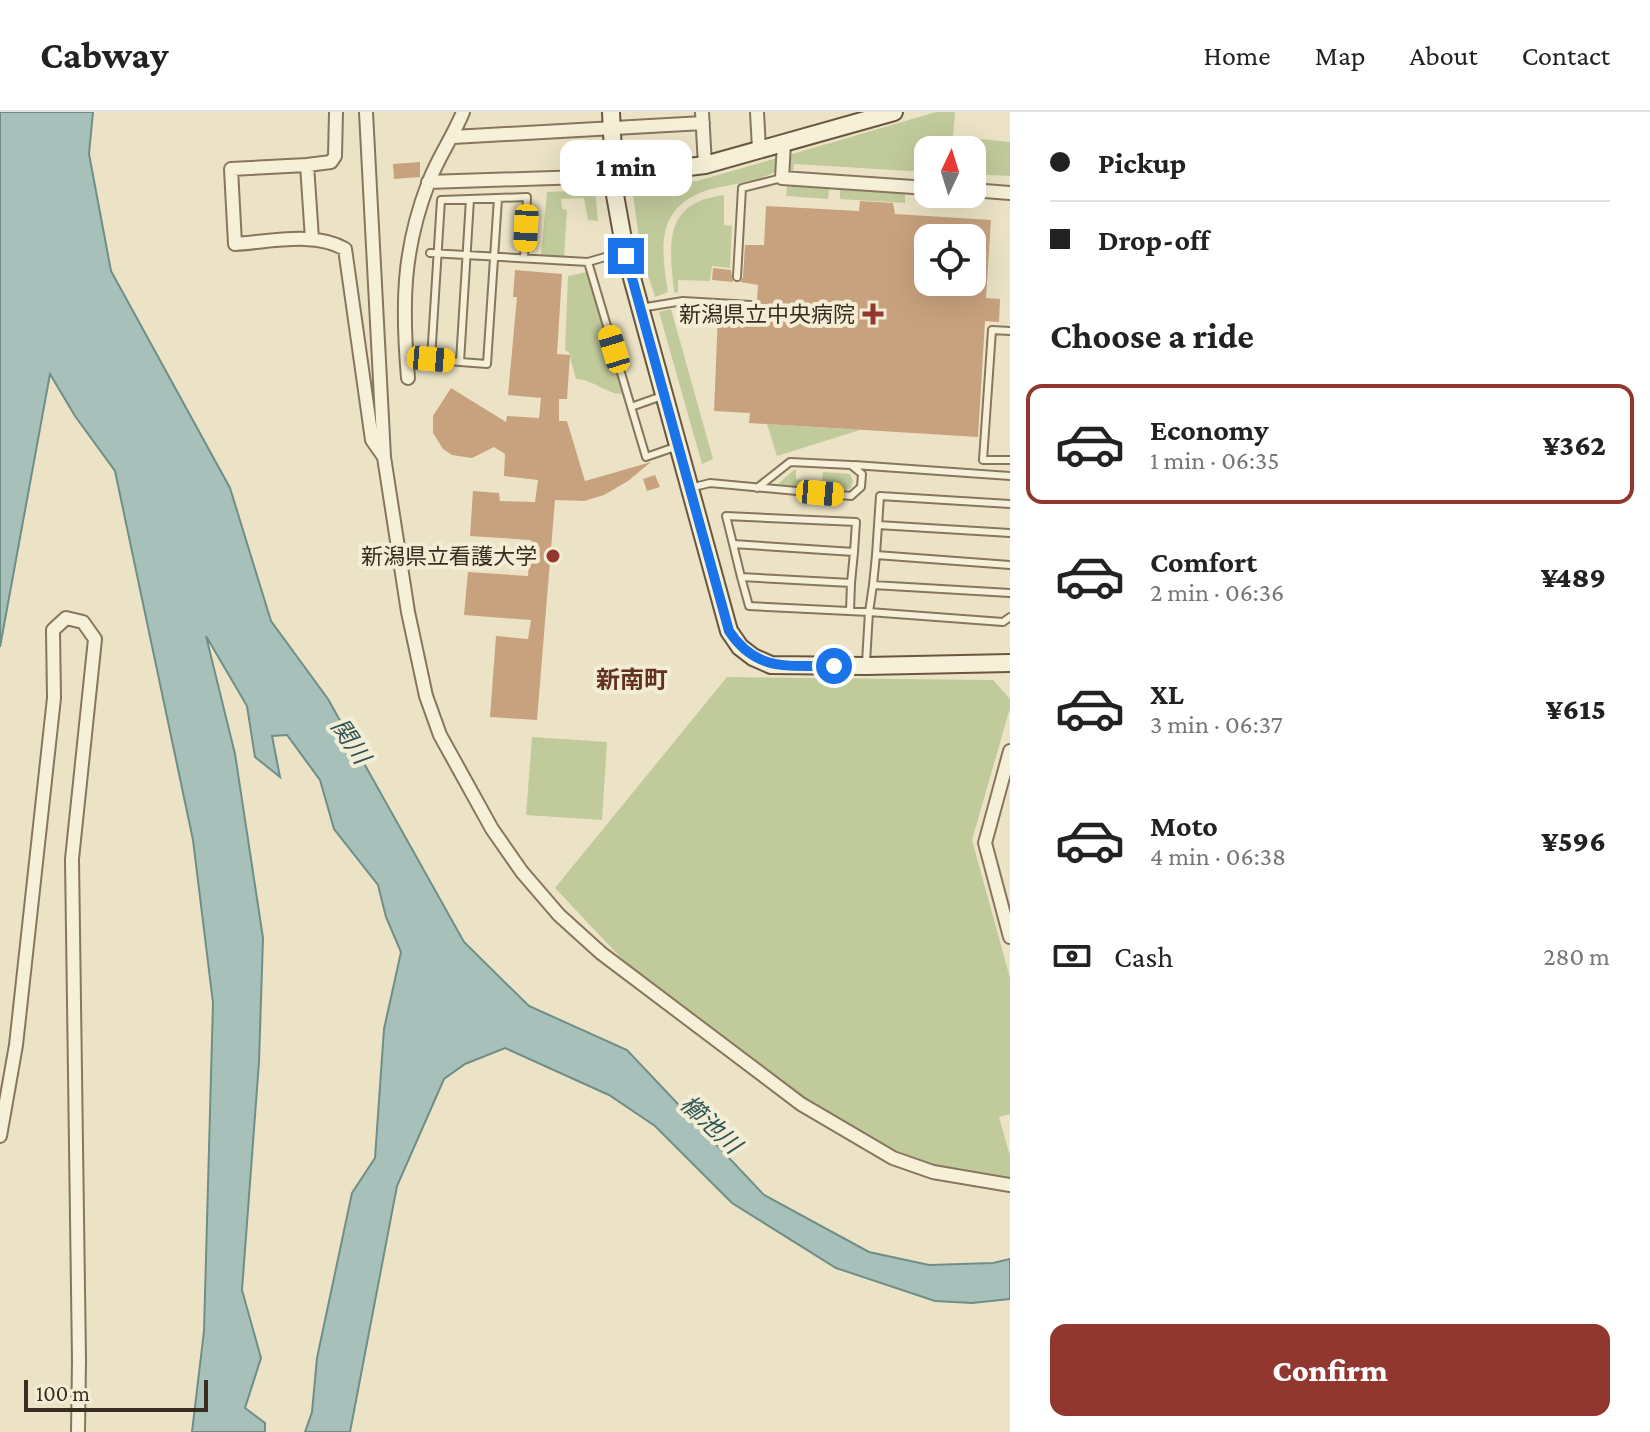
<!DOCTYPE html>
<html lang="en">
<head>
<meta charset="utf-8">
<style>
	body { margin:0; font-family:"Crimson Pro","Noto Sans JP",serif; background:#f6f6f6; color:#222; height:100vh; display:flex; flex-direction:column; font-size:30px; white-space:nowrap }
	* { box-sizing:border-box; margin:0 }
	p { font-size:26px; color:#767676 }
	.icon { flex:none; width:44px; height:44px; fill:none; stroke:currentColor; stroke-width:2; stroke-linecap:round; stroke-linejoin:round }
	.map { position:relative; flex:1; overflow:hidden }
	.panel { display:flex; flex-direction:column; background:#fff; width:640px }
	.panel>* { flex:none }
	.hud { display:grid; align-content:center; height:176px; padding:0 40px; background:#fff }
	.needle { width:52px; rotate:4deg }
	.tools { position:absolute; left:914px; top:24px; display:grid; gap:16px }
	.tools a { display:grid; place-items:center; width:72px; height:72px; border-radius:16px; background:#fff; box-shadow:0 8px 32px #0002; font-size:40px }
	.scale { position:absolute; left:24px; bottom:20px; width:184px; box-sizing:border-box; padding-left:8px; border:4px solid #382d20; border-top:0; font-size:22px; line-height:28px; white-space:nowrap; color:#382d20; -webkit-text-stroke:6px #f4edd6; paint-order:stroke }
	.end { position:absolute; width:36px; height:36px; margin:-18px; border:10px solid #1a73e8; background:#fff; box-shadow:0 0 0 4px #fff }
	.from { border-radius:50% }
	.bubble { position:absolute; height:56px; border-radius:16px; background:#fff; box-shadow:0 8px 32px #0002; font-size:26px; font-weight:800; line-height:56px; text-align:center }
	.car { position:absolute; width:24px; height:48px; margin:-24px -12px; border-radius:10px; box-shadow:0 0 6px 2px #0007; background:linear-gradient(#f5c518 24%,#345 0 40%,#f5c518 0 76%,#345 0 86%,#f5c518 0) }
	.hud b { display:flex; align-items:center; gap:28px; height:76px; font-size:30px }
	.hud b+b { border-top:2px solid #e0e0e0 }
	.hud i { width:20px; height:20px; background:#222 }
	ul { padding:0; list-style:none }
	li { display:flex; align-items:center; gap:24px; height:120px; margin:0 16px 12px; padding:0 24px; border:4px solid transparent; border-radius:16px }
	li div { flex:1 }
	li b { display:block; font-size:30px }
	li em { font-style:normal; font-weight:800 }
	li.on { border-color:#923630 }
	li>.icon { width:72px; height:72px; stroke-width:1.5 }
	h2 { padding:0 40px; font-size:36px; line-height:96px }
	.pay { display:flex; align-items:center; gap:20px; height:88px; padding:0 40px; font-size:30px }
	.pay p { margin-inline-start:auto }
	.primary-button { display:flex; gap:16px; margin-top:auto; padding:16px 40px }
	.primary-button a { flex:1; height:92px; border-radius:16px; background:#923630; color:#fff; font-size:32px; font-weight:800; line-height:92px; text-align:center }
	header { display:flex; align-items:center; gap:48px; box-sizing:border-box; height:112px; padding:0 40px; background:#fff; border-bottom:2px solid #e0e0e0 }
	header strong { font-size:38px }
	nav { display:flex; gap:44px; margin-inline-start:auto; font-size:28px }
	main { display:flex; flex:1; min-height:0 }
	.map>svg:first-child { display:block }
	.green { fill:#c1ca9b }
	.water { fill:#a8c0ba; stroke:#6f8e88; stroke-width:2 }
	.building { fill:#c8a27e; fill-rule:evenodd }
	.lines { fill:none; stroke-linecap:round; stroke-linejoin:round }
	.lane-casing { stroke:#87765d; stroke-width:10 }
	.street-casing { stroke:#87765d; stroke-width:16 }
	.secondary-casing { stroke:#695740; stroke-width:20 }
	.lane { stroke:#f7f0d9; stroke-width:6 }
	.street { stroke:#f7f0d9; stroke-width:12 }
	.secondary { stroke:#f7f0d9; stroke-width:16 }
	.route { stroke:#1a73e8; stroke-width:10 }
	.poi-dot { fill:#923630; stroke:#f4edd6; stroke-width:3 }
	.labels { text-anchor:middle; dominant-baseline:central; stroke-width:8; stroke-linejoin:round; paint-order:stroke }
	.poi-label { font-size:22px; fill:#382d20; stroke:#f4edd6; text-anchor:end }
	.neighbourhood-label { font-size:24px; font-weight:bold; fill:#623321; stroke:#f4edd6 }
	.water-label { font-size:24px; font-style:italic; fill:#305657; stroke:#f4edd6 }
</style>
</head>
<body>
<header>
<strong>Cabway</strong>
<nav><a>Home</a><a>Map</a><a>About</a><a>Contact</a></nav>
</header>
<main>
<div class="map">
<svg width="1010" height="1320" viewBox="0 0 1010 1320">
	<rect width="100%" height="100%" fill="#ece3c6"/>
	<path class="green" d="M 936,0 L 955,0 L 953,24 L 1010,30 L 1010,64 L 972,62 L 972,38 L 928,38 L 928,60 L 794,52 L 793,61 L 789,60 L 789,43 Z
		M 777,46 L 775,60 C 757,69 735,72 715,76 C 656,91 660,132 668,180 L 655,185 L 641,142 L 633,82 L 640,74 L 697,69 Z
		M 787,74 L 829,77 L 828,87 L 786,84 Z
		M 840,77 L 905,82 L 905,91 L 840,87 Z
		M 595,78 L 598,109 L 588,108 L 584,86 L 561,87 L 562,97 L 567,98 L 564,145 L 541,143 L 547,80 Z
		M 724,83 L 724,113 L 732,114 L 730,156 L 712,154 L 710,169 L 678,168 L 678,181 L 674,180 C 669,131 663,91 724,83 Z
		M 587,160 L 622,282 C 606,282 595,268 576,267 L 569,241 L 565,238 L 568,164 Z
		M 671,197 L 713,347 L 702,352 L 659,200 Z
		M 767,312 L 860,318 L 777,344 Z
		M 794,358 L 796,358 L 796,367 L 822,370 L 823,360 L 850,362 L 853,369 L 851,376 L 843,379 L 777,373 Z
		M 727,565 L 993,568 L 1010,587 L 1010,596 L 972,728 L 1010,866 L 1010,1002 L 999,1005 L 1010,1044 L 1010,1066 L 941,1055 L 897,1039 L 819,997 L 623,848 L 555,776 Z
		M 532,625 L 607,630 L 602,708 L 526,703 Z"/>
	<path class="water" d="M 0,0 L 93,0 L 89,42 L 111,159 L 230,376 L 271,509 L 328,587 L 464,830 L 529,894 L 627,938 L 764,1083 L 869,1140 L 929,1153 L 993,1151 L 1010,1147 L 1010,1187 L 972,1191 L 935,1189 L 836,1156 L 732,1091 L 655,1014 L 609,983 L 505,936 L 465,952 L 444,967 L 397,1074 L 350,1320 L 305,1320 L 312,1300 L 317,1246 L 352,1081 L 375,1046 L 384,917 L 401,840 L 386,805 L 378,773 L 334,717 L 320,668 L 287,623 L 272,624 L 280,665 L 255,645 L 247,594 L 206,524 L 235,642 L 263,826 L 259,950 L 242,1178 L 261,1246 L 245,1296 L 265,1311 L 265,1320 L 192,1320 L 204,1219 L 213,891 L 193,728 L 115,359 L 75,304 L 50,262 L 0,535 Z"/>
	<path class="building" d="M 420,50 L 420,65 L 394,67 L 393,52 Z
		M 860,89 L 893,91 L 895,102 L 991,108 L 986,186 L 1000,187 L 999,210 L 985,209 L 978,325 L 749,311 L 750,301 L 714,299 L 718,201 L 756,203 L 758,173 L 740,170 L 743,165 L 745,133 L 764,133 L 766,94 L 859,99 ZM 928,126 L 972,126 L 972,170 L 928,170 Z
		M 713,156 L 731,158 L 733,170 L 712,168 Z
		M 515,158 L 562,162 L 557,242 L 570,243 L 567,287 L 559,287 L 559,309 L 567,309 L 585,369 L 651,350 L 628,369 L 604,383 L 584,389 L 555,388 L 537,608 L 490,605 L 496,524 L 528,527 L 531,508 L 464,503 L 468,460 L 528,464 L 531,428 L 470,424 L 473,379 L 499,381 L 500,389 L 535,390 L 538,368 L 504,364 L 505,342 L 494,335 L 472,346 L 452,343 L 443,337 L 433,321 L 433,304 L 451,276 L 506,310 L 507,304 L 539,306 L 541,286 L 508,283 L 517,185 L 513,185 Z
		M 655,363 L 660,375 L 647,379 L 643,367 Z"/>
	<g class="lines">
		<defs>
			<path id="lane" d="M 470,87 L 460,250 L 487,252 L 498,86
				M 622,140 L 588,150 L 646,345 L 675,335
				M 430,141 L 588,150
				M 737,165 L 742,76 L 782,66
				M 640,196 L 683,189 L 751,193
				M 1010,219 L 992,218 L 983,348 L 1010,348
				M 460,250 L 431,247 L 441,88 L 527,85 L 524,146
				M 631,295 L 662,284
				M 854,353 L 1010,364
				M 690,376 L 710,371 L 851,384 L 861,375 L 862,362 L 851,353 L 790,350 L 757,376
				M 1010,392 L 880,384 L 876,443 L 1010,453
				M 878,413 L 1010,421
				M 733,432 L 726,404 L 856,410 L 854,440
				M 876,443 L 873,473 L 1010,481
				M 741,465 L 733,432 L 854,440 L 851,471
				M 873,473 L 869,500 L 1003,510 L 1010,505
				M 850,499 L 851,471 L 741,465 L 749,494 L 869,500 L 866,550"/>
			<path id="street" d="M 366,0 L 384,345 L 408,500 L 426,584 L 440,623 L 492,717 L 522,760 L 559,803 L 601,841 L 801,992 L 893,1046 L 933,1060 L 1010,1073
				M 702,0 L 705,53
				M 757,0 L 759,37
				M 453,25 L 703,11
				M 784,31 L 782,66 L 928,76
				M 307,53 L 331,50 L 335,44 L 336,0
				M 428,70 L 614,64
				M 972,78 L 1010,81
				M 312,127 L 307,53 L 231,57 L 235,132 C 269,130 315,119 345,137 L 372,328 L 384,345
				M 408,266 C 402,195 402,140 428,72 C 437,47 453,25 463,0
				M 1010,639 L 985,731 L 1010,825
				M 0,1024 L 16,933 L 54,586 L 53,518 L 66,506 L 83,510 L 95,527 L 72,747 L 79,1248 L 78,1320"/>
			<path id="secondary" d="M 611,0 L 615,83 L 626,144 L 729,519 L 740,535 L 753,545 L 771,553 L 866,554 L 1010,551
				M 614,64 L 705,53 L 894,0"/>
		</defs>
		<use href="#lane" class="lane-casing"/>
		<use href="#street" class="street-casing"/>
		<use href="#secondary" class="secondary-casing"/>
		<use href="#lane" class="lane"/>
		<use href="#street" class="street"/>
		<use href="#secondary" class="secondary"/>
	</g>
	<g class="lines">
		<path class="route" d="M 626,144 L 729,519 C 757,561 789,553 834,554"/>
	</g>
	<g class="poi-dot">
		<path d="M869 190h8v8h8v8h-8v8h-8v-8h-8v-8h8z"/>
		<circle cx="553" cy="444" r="8"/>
	</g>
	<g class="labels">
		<g class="poi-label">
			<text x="855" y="202">新潟県立中央病院</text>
			<text x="537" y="444">新潟県立看護大学</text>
		</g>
		<g class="neighbourhood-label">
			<text x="632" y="567">新南町</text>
		</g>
		<g class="water-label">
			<text transform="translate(351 629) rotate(56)">関川</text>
			<text transform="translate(711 1012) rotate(43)">櫛池川</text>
		</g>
	</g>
</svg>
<div class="tools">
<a><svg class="needle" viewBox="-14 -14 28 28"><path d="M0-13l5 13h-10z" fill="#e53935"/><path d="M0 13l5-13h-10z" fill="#767676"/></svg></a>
<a><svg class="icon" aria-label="locate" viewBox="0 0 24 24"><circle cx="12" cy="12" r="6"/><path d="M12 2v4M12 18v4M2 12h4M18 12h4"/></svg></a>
</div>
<div class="scale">100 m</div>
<i class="end from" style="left:834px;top:554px"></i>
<i class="end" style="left:626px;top:144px"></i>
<div class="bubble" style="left:560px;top:28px;width:132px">1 min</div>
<i class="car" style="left:526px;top:116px;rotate:183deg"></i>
<i class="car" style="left:614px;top:237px;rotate:343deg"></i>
<i class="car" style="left:431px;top:247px;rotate:95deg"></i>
<i class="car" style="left:820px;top:381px;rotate:95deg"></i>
</div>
<section class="panel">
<div class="hud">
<b><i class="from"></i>Pickup</b>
<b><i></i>Drop-off</b>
</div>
<h2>Choose a ride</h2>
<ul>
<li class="on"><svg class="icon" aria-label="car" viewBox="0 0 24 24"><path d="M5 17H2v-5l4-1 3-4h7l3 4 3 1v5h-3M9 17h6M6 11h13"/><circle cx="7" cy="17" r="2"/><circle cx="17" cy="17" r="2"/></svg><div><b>Economy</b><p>1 min · 06:35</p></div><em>¥362</em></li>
<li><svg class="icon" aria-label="car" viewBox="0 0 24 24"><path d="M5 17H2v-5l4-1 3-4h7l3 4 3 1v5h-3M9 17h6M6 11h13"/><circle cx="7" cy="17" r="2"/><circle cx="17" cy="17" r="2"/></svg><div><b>Comfort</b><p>2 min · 06:36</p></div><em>¥489</em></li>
<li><svg class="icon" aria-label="car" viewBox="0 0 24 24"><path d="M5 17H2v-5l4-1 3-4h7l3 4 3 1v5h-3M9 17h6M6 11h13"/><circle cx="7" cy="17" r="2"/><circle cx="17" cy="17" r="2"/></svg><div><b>XL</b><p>3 min · 06:37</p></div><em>¥615</em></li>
<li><svg class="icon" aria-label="car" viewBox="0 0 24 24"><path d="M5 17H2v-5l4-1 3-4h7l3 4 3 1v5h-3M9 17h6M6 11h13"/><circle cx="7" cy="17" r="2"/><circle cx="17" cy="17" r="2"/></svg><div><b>Moto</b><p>4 min · 06:38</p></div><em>¥596</em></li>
</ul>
<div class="pay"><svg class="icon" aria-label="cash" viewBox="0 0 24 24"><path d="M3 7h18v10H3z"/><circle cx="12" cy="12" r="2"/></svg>Cash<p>280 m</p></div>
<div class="primary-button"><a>Confirm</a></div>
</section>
</main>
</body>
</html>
